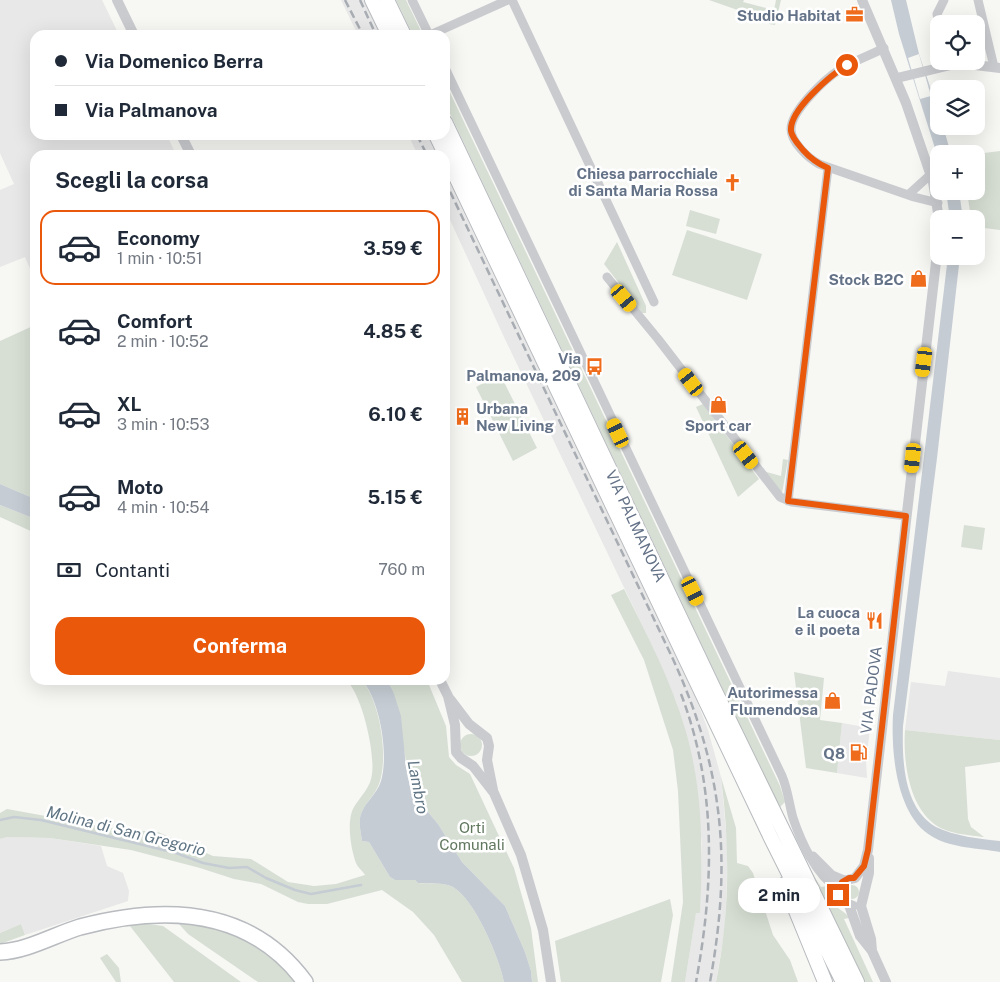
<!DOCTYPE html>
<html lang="it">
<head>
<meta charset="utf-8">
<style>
	body { margin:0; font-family:"Public Sans",sans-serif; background:#f6f6f7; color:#1f2937; height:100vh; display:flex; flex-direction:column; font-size:19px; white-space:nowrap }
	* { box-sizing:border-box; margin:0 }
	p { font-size:16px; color:#747a83 }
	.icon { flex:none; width:28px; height:28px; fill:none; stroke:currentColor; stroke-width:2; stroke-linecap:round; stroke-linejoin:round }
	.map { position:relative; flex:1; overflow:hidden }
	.side { position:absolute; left:30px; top:150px; width:420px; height:535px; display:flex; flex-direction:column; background:#fff; border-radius:15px; box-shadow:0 5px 20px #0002 }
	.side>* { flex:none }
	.guide { position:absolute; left:30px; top:30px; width:420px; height:110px; border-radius:15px; box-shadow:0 5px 20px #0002; display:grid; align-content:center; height:110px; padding:0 25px; background:#fff }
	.tools { position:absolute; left:930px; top:15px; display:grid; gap:10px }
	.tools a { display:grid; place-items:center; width:55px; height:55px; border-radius:10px; background:#fff; box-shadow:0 5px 20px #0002; font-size:25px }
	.end { position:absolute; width:22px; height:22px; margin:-11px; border:6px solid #ea580c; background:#fff; box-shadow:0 0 0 2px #fff }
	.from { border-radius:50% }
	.bubble { position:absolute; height:35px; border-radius:15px; background:#fff; box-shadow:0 5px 20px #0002; font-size:16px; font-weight:700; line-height:35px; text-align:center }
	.car { position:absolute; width:15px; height:30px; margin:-15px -8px; border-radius:6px; box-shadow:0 0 4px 1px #0007; background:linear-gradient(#f5c518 24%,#345 0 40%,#f5c518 0 76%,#345 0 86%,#f5c518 0) }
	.guide b { display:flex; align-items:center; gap:18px; height:48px; font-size:19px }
	.guide b+b { border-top:1px solid #e0e1e3 }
	.guide i { width:12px; height:12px; background:#1f2937 }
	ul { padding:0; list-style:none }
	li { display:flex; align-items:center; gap:15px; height:75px; margin:0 10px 8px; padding:0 15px; border:2px solid transparent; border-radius:15px }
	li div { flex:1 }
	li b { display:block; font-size:19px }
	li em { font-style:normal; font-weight:700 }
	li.selected { border-color:#ea580c }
	li>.icon { width:45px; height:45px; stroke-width:1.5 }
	h2 { padding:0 25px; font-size:22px; line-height:60px }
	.pay { display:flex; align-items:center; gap:12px; height:55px; padding:0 25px; font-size:19px }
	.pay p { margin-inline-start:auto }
	.cta { display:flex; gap:10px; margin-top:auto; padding:10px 25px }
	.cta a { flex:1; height:58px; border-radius:15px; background:#ea580c; color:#fff; font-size:20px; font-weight:700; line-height:58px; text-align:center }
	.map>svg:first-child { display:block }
	.built { fill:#e7e8e7 }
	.green { fill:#d7dfd4 }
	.water { fill:#c5ccd3 }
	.pier { fill:#f7f7f4 }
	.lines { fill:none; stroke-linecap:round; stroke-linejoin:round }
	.stream { stroke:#c5ccd3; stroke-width:2.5 }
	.trunk-casing { stroke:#b8bbbf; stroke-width:16 }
	.motorway-casing { stroke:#b8bbbf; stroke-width:18 }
	.minor { stroke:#c9cbcf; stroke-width:9 }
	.tertiary { stroke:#c9cbcf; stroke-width:10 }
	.trunk { stroke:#fff; stroke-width:14 }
	.motorway { stroke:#fff; stroke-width:15 }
	.rail { stroke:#a8acb3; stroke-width:2.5; stroke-dasharray:8 4; stroke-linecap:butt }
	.route { stroke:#ea580c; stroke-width:6 }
	.labels { text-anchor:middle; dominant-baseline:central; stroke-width:5; stroke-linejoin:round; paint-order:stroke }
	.poi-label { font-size:15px; font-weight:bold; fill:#647287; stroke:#fff; text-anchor:end }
	.street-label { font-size:15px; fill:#647287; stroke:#fff }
	.park-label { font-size:15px; fill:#61785f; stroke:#fff }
	.water-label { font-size:16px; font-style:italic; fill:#5f7483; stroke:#fff }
</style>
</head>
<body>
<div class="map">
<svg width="1000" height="982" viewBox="0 0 1000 982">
	<rect width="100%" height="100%" fill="#f7f7f4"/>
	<path class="built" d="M 0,0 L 102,0 L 119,35 L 35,35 L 35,135 L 167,135 L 176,155 L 35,155 L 35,280 L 25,257 L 0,267 L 0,190 L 14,184 L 0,153 Z
		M 341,0 L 364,0 L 381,35 L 358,35 Z
		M 408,135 L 427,135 L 437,155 L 418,155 Z
		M 445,173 L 697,701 L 708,730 L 721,777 L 728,852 L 725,928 L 716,982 L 685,982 L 696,912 L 700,912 L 702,844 L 694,768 L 676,701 L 653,648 L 504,337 L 445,209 Z
		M 948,671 L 1000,678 L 1000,740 L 905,730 L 911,682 L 945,686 Z
		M 842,723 L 870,728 L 866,762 L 867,778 L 837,773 Z
		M 6,837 L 50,838 L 101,846 L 107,866 L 123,873 L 129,891 L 128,901 L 25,935 L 21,924 L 0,933 L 0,839 Z"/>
	<path class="green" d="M 396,0 L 406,0 L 423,35 L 413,35 Z
		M 709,0 L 744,0 L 743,2 L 774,10 L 776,0 L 781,0 L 775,25 L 769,24 L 769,21 Z
		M 445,82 L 780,786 L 785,802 L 779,808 L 445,103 Z
		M 1000,151 L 1000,230 L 976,227 L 976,219 L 971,219 L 967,191 L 976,191 L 976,154 Z
		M 690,210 L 720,219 L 716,234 L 686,226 Z
		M 687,230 L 762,254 L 747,300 L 672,275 Z
		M 617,242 L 646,306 L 646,313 L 642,313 L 604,264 Z
		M 35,325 L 35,499 L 0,484 L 0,341 Z
		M 500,374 L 537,448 L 513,461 L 476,387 Z
		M 703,404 L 759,479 L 738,497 L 696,407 Z
		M 783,459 L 788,460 L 782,493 L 763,471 L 781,476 Z
		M 0,505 L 35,519 L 35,533 L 0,517 Z
		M 964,525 L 985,528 L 982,550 L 961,547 Z
		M 624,589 C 647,635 672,682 686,732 C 703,791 703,852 700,913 L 696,913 L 685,982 L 671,982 L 683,902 L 678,791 L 673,750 L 644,660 L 611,595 Z
		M 794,672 L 824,678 L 820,720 L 842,723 L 837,773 L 806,768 Z
		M 346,680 L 362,680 C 380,702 389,757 379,784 C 375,795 365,803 361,814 C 358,822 361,833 362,841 L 369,842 L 390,877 L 395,880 L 415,880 L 418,883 C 428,884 444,882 453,887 C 475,900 499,957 504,982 L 462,982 L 434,935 L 413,912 L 382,890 L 327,904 L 308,904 L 298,902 L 261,884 L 234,879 L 200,868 L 131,850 L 50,838 L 7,837 L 0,839 L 0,813 L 7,809 L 117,829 L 158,832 L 213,856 L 251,859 L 288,882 L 314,886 L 336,884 L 365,875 C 363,871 358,868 356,863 C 351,850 346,820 354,807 C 360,797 371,787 372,774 C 375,752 362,694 346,680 Z
		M 387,680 L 427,680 L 446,726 L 449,757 L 456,765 L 470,774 L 514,868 L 531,928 L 538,982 L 532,982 L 531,971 L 525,952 L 505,906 L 462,862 L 438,824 L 412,793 L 393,691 Z
		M 905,730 L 1000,740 L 1000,762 L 965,767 L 968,819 L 971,827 L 984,837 C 968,835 946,834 933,823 C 908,803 903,759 905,730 Z
		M460 745a11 11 0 1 1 22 0a11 11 0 1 1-22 0Z
		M 721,777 L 736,828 L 737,863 L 748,866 L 753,873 L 773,935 L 790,960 L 798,982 L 716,982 C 730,913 730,847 721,777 Z
		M 804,862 L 821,887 L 827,886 C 835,892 831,899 836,906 C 841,911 846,912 849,918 L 844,919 L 873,982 L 864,982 Z
		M845 892a7 7 0 1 1 14 0a7 7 0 1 1-14 0Z
		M 670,899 L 673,915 L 661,982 L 561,982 L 555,941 Z
		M 126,921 L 163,926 L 241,982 L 174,982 Z
		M 21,924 L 25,935 L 0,944 L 0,933 Z
		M 179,924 C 191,925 203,925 214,928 C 246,937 277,955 296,982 L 258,982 L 188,934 Z
		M 107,954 L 119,968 L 121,982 L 116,982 L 100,958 Z"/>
	<path class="water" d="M 891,0 L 906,0 L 919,54 L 939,113 L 939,126 L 943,126 L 951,154 L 939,154 L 939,161 L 899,34 Z
		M 946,191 L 959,191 L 963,219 L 950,219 Z
		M 948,256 L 960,256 L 937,458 L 903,726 C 902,759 903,808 936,827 C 954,836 980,839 1000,841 L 1000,852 C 978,848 952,848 933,837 C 896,817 891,752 893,715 Z
		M 0,484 L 35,499 L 35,519 L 0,505 Z
		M 362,680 L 387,680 L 393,691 L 401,716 L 406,767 L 412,793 L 438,824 L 462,862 L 505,906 L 525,952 L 531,971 L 532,982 L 504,982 C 499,957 475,900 453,887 C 444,882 428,884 418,883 L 415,880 L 395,880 L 390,877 L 369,842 L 362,841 C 361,833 358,822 361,814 C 365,802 377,794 381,781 C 389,754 380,701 362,680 Z"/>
	<path class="pier" d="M 919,54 L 931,96 L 920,99 L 908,58 Z"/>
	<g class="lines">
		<path class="stream" d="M 0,820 L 14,817 L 41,820 L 176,853 L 203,863 L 229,868 L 247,867 L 266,878 L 295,890 L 311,894 L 361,885"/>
		<defs>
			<path id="trunk" d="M 372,0 L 389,35
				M 387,0 L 404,35
				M 445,122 L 714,689 L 857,982
				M 436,135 L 771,838 L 843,982
				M 785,884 L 825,982"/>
			<path id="motorway" d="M 0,952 C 27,951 54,935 80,927 C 163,905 250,907 305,982"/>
		</defs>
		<use href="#trunk" class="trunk-casing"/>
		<use href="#motorway" class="motorway-casing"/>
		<path class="minor" d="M 412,0 L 429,35
			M 512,0 L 654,302
			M 978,0 L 994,67
			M 939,24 L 937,14 L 944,0
			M 430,35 L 508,0
			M 884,48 C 869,56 853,61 839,70 C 825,79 791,111 791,129 C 791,142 808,158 819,164 L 914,197 L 938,203
			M 445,68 L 782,776 C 788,790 789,804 793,818 C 801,842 816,875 838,889
			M 908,195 L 930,175
			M 607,277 L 658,339 L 780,497 L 792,502 L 906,516
			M 788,501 L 828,168
			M 813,856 L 832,875 L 844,880"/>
		<path class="tertiary" d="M 117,0 L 134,35
			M 862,0 L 906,103 L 933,182 L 939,219
			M 897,78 L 959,63 L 1000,68
			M 181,135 L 191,155
			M 440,680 L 448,696 L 455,725 L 456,752 L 461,758 L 473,766 L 494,793 L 521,855 L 543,930 L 551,982
			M 450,699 L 469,724 L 487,738 L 489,746 L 487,760 L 493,790
			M 869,858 L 869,873 L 861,906 L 871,939 L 872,951
			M 855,878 L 864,866 L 868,850 L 939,236
			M 849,905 L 860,936 L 872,951 L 886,982
			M 853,906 L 843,902 L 838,892 L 843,881 L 855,878"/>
		<use href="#trunk" class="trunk"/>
		<use href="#motorway" class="motorway"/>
		<path class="rail" d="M 345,0 L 363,35
			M 360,0 L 376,35
			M 417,135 L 427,155
			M 445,181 L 672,657 C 724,770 732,861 710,982
			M 681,694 C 717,788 714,885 696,982"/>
	</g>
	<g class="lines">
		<path class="route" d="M 838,895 L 842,882 L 849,878 L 854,878 L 864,866 L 868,850 L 906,516 L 788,501 L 828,168 C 818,164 811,159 803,150 C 799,145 792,138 791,131 C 789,110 831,75 847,65"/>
	</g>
	<defs>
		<symbol id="office-bare" viewBox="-9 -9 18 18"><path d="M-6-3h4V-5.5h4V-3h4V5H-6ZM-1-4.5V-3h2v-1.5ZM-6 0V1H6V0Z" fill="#ef6c1c" stroke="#fff" stroke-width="2.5" paint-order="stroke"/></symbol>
		<symbol id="church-bare" viewBox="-9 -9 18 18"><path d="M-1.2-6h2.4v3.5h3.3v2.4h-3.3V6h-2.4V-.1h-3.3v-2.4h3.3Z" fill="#ef6c1c" stroke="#fff" stroke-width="2.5" paint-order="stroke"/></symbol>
		<symbol id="shop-bare" viewBox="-9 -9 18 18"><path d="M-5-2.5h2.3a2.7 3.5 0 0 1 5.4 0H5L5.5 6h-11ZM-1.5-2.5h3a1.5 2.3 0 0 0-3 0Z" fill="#ef6c1c" stroke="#fff" stroke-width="2.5" paint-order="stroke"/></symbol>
		<symbol id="bus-bare" viewBox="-9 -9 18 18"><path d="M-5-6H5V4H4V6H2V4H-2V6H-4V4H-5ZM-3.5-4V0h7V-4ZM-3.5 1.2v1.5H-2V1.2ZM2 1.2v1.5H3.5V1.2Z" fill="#ef6c1c" stroke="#fff" stroke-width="2.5" paint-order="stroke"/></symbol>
		<symbol id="building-bare" viewBox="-9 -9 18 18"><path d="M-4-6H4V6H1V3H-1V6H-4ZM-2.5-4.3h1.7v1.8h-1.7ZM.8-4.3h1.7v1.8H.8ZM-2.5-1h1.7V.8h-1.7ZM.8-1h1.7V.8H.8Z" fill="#ef6c1c" stroke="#fff" stroke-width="2.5" paint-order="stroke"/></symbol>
		<symbol id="restaurant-bare" viewBox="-9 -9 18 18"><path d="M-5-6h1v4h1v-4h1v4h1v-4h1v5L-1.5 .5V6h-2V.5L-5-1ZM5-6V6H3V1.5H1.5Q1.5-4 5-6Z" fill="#ef6c1c" stroke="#fff" stroke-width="2.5" paint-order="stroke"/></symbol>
		<symbol id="fuel-bare" viewBox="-9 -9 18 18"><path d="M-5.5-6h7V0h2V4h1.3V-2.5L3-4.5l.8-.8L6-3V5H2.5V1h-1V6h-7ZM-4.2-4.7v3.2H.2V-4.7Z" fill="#ef6c1c" stroke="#fff" stroke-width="2.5" paint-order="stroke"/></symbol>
	</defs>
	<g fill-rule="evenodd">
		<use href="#office-bare" x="842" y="2" width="25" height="25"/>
		<use href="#church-bare" x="720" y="170" width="25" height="25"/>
		<use href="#shop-bare" x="906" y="266" width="25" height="25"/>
		<use href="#bus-bare" x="582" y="354" width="25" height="25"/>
		<use href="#shop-bare" x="706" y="392" width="25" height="25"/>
		<use href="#building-bare" x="450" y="404" width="25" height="25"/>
		<use href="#restaurant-bare" x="862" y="608" width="25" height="25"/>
		<use href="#shop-bare" x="820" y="688" width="25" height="25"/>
		<use href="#fuel-bare" x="846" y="740" width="25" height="25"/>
	</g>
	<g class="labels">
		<g class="poi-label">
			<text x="841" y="15">Studio Habitat</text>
			<text x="718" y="173">Chiesa parrocchiale<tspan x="718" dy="17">di Santa Maria Rossa</tspan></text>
			<text x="904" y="279">Stock B2C</text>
			<text x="581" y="358">Via<tspan x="581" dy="17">Palmanova, 209</tspan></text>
			<text x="476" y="408" text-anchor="start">Urbana<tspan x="476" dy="17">New Living</tspan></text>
			<text x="718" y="425" text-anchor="middle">Sport car</text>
			<text x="860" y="612">La cuoca<tspan x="860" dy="17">e il poeta</tspan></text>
			<text x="818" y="692">Autorimessa<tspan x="818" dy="17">Flumendosa</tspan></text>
			<text x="845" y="753">Q8</text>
		</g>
		<g class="street-label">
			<text transform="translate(636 526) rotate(65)">VIA PALMANOVA</text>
			<text transform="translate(871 690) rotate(-83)">VIA PADOVA</text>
		</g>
		<g class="park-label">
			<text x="472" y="827">Orti<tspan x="472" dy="17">Comunali</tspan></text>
		</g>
		<g class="water-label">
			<text transform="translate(418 787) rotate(79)">Lambro</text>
			<text transform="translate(126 831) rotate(14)">Molina di San Gregorio</text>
		</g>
	</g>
</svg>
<div class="tools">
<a><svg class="icon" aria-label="locate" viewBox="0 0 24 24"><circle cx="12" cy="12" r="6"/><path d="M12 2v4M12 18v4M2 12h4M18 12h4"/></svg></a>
<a><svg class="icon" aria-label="layers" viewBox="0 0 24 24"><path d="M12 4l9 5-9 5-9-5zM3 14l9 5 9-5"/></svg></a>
<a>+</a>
<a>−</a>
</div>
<i class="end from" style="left:847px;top:65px"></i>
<i class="end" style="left:838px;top:895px"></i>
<div class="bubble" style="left:738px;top:878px;width:82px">2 min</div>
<i class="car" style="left:624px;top:298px;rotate:140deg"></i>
<i class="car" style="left:924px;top:362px;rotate:187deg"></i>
<i class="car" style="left:691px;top:382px;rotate:323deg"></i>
<i class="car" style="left:618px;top:433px;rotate:335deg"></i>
<i class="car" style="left:746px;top:455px;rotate:143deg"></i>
<i class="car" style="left:913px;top:458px;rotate:186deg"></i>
<i class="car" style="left:693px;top:591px;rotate:154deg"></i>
<div class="guide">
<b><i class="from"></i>Via Domenico Berra</b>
<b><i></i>Via Palmanova</b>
</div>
<section class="side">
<h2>Scegli la corsa</h2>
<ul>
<li class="selected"><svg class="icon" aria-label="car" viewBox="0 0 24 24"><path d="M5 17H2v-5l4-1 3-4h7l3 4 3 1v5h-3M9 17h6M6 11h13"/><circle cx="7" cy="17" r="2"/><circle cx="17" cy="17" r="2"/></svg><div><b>Economy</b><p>1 min · 10:51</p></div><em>3.59 €</em></li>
<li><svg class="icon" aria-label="car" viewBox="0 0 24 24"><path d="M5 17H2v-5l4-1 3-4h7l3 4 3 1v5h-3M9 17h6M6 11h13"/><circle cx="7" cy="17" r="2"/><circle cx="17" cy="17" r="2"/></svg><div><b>Comfort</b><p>2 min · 10:52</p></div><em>4.85 €</em></li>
<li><svg class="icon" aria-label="car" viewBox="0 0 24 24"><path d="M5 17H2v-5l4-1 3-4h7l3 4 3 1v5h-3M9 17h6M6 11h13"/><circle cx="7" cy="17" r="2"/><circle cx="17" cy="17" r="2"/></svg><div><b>XL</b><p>3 min · 10:53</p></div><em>6.10 €</em></li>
<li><svg class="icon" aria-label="car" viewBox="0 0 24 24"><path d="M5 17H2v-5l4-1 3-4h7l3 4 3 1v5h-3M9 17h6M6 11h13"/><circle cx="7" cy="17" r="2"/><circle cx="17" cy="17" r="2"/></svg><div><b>Moto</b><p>4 min · 10:54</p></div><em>5.15 €</em></li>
</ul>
<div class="pay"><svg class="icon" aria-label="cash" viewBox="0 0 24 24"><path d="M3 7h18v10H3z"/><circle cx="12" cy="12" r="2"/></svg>Contanti<p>760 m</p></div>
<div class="cta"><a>Conferma</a></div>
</section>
</div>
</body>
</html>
